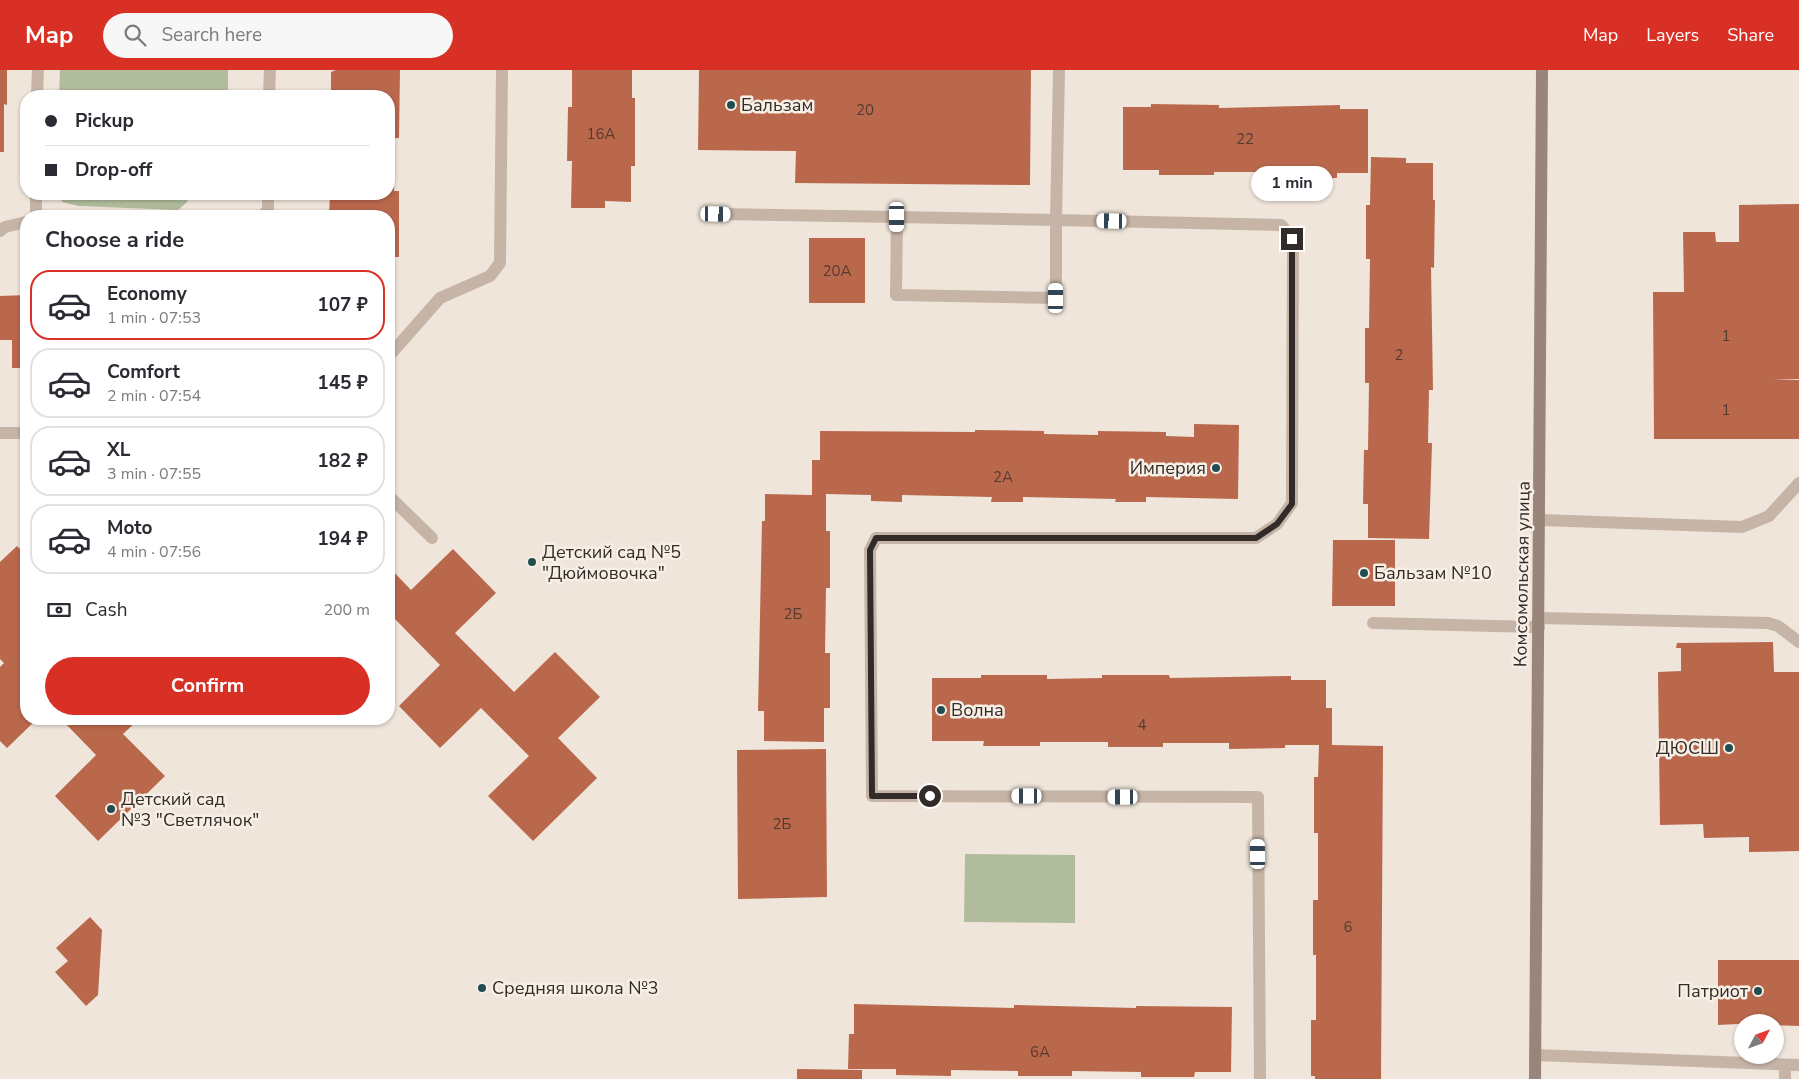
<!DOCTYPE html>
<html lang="en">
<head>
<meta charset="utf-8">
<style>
	body { margin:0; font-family:"Nunito Sans",sans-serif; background:#f7f7f7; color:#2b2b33; height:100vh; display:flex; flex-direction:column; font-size:19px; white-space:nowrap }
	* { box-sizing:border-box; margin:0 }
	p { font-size:16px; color:#7c7c81 }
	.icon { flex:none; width:28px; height:28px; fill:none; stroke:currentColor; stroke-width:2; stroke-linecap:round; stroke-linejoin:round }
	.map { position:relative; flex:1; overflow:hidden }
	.panel { position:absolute; left:20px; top:140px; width:375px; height:515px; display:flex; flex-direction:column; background:#fff; border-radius:20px; box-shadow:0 1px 4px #0004 }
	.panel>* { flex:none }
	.guide { position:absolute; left:20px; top:20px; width:375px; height:110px; border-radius:20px; box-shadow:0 1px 4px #0004; display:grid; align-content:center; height:110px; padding:0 25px; background:#fff }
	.needle { width:32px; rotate:49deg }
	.buttons { position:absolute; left:1734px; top:944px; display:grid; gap:10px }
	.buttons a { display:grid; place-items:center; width:50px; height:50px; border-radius:50%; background:#fff; box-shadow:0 1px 4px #0004; font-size:25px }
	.end { position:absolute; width:22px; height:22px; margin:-11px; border:6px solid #332b27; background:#fff; box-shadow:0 0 0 2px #fff }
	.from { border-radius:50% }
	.bubble { position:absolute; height:35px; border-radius:18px; background:#fff; box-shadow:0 1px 4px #0004; font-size:16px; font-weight:700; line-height:35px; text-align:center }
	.car { position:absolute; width:15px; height:30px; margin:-15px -8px; border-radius:6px; box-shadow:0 0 4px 1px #0007; background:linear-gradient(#fff 24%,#345 0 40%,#fff 0 76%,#345 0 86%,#fff 0) }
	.guide b { display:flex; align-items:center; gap:18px; height:48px; font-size:19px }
	.guide b+b { border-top:1px solid #e1e1e2 }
	.guide i { width:12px; height:12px; background:#2b2b33 }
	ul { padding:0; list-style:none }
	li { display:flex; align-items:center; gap:15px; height:70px; margin:0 10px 8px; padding:0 15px; border:2px solid #e1e1e2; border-radius:20px }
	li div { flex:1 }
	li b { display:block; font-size:19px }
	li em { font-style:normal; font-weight:700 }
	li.selected { border-color:#d93025 }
	li>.icon { width:45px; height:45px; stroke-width:1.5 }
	h2 { padding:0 25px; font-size:22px; line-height:60px }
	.pay { display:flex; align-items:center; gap:12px; height:55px; padding:0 25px; font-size:19px }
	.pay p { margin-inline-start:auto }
	.cta { display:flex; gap:10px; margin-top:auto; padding:10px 25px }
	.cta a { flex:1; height:58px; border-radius:30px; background:#d93025; color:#fff; font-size:20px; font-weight:700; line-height:58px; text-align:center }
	header { display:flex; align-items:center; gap:30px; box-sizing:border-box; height:70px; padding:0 25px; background:#d93025; color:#fff }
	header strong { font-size:24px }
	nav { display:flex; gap:28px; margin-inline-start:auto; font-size:18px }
	.search { width:350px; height:45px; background:#f7f7f7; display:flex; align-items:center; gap:12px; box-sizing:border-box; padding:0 18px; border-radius:28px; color:#7c7c81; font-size:19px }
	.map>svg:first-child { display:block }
	.green { fill:#b1bc9c }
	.building { fill:#ba684c }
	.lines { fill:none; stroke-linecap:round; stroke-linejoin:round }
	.lane { stroke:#c6b5a7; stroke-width:12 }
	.secondary { stroke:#998579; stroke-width:12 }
	.route { stroke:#332b27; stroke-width:6 }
	.poi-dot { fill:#214d50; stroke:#f7efe6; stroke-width:2 }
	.labels { text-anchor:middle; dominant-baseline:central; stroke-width:5; stroke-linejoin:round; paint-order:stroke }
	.number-label { font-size:15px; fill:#553a30 }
	.poi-label { font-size:18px; fill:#332b27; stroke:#f7efe6; text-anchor:start }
	.street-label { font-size:18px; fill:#332b27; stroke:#f7efe6 }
</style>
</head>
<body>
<header>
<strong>Map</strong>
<div class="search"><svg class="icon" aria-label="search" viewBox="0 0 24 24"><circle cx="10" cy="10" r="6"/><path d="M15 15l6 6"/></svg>Search here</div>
<nav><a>Map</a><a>Layers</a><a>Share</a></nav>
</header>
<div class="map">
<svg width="1799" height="1009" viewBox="0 0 1799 1009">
	<rect width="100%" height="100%" fill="#efe5da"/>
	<path class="green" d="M 60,0 L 228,0 L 228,26 L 59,26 Z
		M 60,124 L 190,124 L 187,132 L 178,140 L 79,136 L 62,132 Z
		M 965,784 L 1075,785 L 1075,853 L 964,852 Z"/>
	<path class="building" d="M 0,0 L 7,0 L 7,35 L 4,34 L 4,82 L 0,82 Z
		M 336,0 L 400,0 L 399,68 L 394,68 L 394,121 L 399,121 L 399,187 L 393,187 L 393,223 L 389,223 L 389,146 L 329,146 L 330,125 L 389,124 L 389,26 L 331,26 L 331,2 Z
		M 572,0 L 632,0 L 632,28 L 635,28 L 635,96 L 631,96 L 631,132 L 605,131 L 605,138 L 571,138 L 572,91 L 567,91 L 568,37 L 572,37 Z
		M 699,0 L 1031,0 L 1030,115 L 795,113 L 796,81 L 698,80 Z
		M 1151,34 L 1219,35 L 1219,38 L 1340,35 L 1340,39 L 1368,39 L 1368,103 L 1337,103 L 1337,108 L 1282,108 L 1282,102 L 1214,102 L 1214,105 L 1159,105 L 1159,100 L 1123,100 L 1123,37 L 1151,37 Z
		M 1371,87 L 1406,88 L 1406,93 L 1433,93 L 1433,130 L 1435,130 L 1434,198 L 1431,197 L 1433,320 L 1429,320 L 1428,373 L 1432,373 L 1429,469 L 1368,468 L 1368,434 L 1363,434 L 1364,380 L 1368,380 L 1369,313 L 1365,313 L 1365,258 L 1369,258 L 1370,189 L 1366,189 L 1366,135 L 1370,135 Z
		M 1799,134 L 1799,309 L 1773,310 L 1799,310 L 1799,369 L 1654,369 L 1653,222 L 1684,222 L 1683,162 L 1715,162 L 1716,172 L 1739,172 L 1739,135 Z
		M 809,168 L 865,168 L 865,233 L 809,233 Z
		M 26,225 L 26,298 L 12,298 L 12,270 L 0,270 L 0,226 Z
		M 1194,354 L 1239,355 L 1238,429 L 1146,427 L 1146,432 L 1115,432 L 1116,429 L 1023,427 L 1023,432 L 991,432 L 992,427 L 902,425 L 902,432 L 871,431 L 871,425 L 826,424 L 826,461 L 830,461 L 830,518 L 826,518 L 825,583 L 830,583 L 830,638 L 824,638 L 824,672 L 764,671 L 764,641 L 758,641 L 762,451 L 765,451 L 765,424 L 812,425 L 812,390 L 820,390 L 820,361 L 975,362 L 975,360 L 1044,361 L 1044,364 L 1098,365 L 1098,361 L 1166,362 L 1166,366 L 1194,367 Z
		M 1333,470 L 1395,470 L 1395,536 L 1332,536 Z
		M 17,476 L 26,485 L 26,554 L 20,561 L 26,567 L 26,649 L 37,649 L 7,678 L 0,671 L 0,597 L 4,593 L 0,589 L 0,492 Z
		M 453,479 L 496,523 L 455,563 L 514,622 L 555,582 L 600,627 L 558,668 L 597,708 L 533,771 L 488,726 L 529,686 L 481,638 L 440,678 L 399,636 L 440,595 L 393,547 L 389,551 L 389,497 L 411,520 Z
		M 1773,572 L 1774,602 L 1799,602 L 1799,781 L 1749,782 L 1749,767 L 1704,768 L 1703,754 L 1660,755 L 1658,602 L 1681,601 L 1681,578 L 1676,578 L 1677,573 Z
		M 981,605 L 1047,605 L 1047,609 L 1102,608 L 1102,605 L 1169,605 L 1170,608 L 1291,606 L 1291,610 L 1326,610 L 1326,638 L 1332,638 L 1332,675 L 1383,676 L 1381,1009 L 1315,1009 L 1315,1006 L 1311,1006 L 1311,950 L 1316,950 L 1316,885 L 1313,885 L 1313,830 L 1318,830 L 1318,763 L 1314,763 L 1314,707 L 1318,707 L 1319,675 L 1285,675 L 1285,678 L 1229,679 L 1229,673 L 1163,673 L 1163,677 L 1108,677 L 1108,672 L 1040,672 L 1040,676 L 983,676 L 984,671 L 932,671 L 932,608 L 981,608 Z
		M 61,649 L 139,649 L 123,664 L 165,706 L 98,771 L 55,726 L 96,685 Z
		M 826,679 L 827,827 L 738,829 L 737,680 Z
		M 90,847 L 102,860 L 98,925 L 86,936 L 55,902 L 68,891 L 56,878 Z
		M 1718,890 L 1799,890 L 1799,956 L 1775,955 L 1775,952 L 1718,955 Z
		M 854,934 L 1014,938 L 1014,935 L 1136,938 L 1136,936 L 1232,937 L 1231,1002 L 1195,1002 L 1194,1007 L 1141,1007 L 1141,1002 L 1072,1001 L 1072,1006 L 1018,1006 L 1018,1001 L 951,1000 L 951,1006 L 896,1005 L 896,999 L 848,999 L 849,964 L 854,964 Z
		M 797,999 L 862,1000 L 862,1009 L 797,1009 Z"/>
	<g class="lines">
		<path class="lane" d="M 1059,0 L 1056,150 L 1281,155 L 1293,169 L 1292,433 L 1277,454 L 1256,468 L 876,468 L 870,480 L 872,726 L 1258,727 L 1260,1009
			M 37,26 L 38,0
			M 269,26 L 270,0
			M 716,144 L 897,147 L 896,225 L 1056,228 L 1056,150 L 897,147
			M 36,146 L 36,124
			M 262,146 L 268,140 L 268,124
			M 0,161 L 5,157 L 26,152
			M 389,286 L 440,228 L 490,206 L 500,193 L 502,0
			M 0,363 L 26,363
			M 389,426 L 432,468
			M 1541,450 L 1742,457 L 1769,446 L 1799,413
			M 1540,548 L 1768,553 L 1778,556 L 1799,572
			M 1373,553 L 1539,557
			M 1535,985 L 1799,995
			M 1785,1009 L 1785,995"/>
		<path class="secondary" d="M 1535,1009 L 1542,0"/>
	</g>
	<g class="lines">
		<path class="route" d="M 930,726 L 872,726 L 870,480 L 876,468 L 1256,468 L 1277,454 L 1292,434 L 1292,169"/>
	</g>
	<g class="poi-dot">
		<circle cx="731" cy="35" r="5"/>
		<circle cx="1216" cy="398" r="5"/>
		<circle cx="532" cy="492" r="5"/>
		<circle cx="1364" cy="503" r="5"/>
		<circle cx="941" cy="640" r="5"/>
		<circle cx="1729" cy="678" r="5"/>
		<circle cx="111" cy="739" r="5"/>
		<circle cx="482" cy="918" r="5"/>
		<circle cx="1758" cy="921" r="5"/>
	</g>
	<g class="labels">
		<g class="number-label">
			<text x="865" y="40">20</text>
			<text x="601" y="64">16А</text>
			<text x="1245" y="69">22</text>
			<text x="837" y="201">20А</text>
			<text x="1726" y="266">1</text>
			<text x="1399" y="285">2</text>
			<text x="1726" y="340">1</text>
			<text x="1003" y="407">2А</text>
			<text x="793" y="544">2Б</text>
			<text x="1142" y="655">4</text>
			<text x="782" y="754">2Б</text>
			<text x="1348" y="857">6</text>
			<text x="1040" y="982">6А</text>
		</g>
		<g class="poi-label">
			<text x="741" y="35">Бальзам</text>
			<text x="1206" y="398" text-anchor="end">Империя</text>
			<text x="542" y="482">Детский сад №5<tspan x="542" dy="21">"Дюймовочка"</tspan></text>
			<text x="1374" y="503">Бальзам №10</text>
			<text x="951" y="640">Волна</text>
			<text x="1719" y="678" text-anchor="end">ДЮСШ</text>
			<text x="121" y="729">Детский сад<tspan x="121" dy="21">№3 "Светлячок"</tspan></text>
			<text x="492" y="918">Средняя школа №3</text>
			<text x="1748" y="921" text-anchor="end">Патриот</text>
		</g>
		<g class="street-label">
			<text transform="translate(1522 504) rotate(-89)">Комсомольская улица</text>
		</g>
	</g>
</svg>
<div class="buttons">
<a><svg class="needle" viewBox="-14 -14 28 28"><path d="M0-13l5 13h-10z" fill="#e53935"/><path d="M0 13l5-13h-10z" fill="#7c7c81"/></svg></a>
</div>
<i class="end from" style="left:930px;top:726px"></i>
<i class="end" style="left:1292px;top:169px"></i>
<div class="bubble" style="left:1251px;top:96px;width:82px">1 min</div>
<i class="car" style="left:716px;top:144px;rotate:91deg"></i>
<i class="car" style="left:897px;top:147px;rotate:180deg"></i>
<i class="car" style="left:1112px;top:151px;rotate:271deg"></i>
<i class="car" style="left:1056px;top:228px;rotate:0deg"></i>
<i class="car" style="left:1027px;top:726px;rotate:270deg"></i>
<i class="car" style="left:1123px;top:727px;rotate:270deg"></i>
<i class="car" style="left:1258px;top:784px;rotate:359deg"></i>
<div class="guide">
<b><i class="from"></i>Pickup</b>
<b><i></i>Drop-off</b>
</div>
<section class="panel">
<h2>Choose a ride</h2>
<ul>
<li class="selected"><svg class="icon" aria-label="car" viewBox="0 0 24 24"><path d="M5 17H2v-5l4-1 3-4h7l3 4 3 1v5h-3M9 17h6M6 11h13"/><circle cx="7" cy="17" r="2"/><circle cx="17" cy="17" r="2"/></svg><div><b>Economy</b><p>1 min · 07:53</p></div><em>107 ₽</em></li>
<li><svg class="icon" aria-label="car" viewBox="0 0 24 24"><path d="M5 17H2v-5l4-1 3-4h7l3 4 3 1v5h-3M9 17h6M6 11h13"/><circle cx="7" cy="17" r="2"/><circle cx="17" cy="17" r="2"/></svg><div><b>Comfort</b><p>2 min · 07:54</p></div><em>145 ₽</em></li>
<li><svg class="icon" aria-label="car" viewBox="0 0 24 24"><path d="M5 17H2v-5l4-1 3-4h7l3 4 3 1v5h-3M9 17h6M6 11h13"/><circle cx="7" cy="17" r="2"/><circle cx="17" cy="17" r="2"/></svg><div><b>XL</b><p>3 min · 07:55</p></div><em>182 ₽</em></li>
<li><svg class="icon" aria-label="car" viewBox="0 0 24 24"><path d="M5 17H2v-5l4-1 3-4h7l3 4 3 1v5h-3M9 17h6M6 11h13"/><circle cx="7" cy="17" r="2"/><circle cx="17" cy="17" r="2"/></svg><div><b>Moto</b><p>4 min · 07:56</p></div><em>194 ₽</em></li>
</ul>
<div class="pay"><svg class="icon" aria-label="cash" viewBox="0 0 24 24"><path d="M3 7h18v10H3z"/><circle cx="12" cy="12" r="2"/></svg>Cash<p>200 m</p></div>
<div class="cta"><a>Confirm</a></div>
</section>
</div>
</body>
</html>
